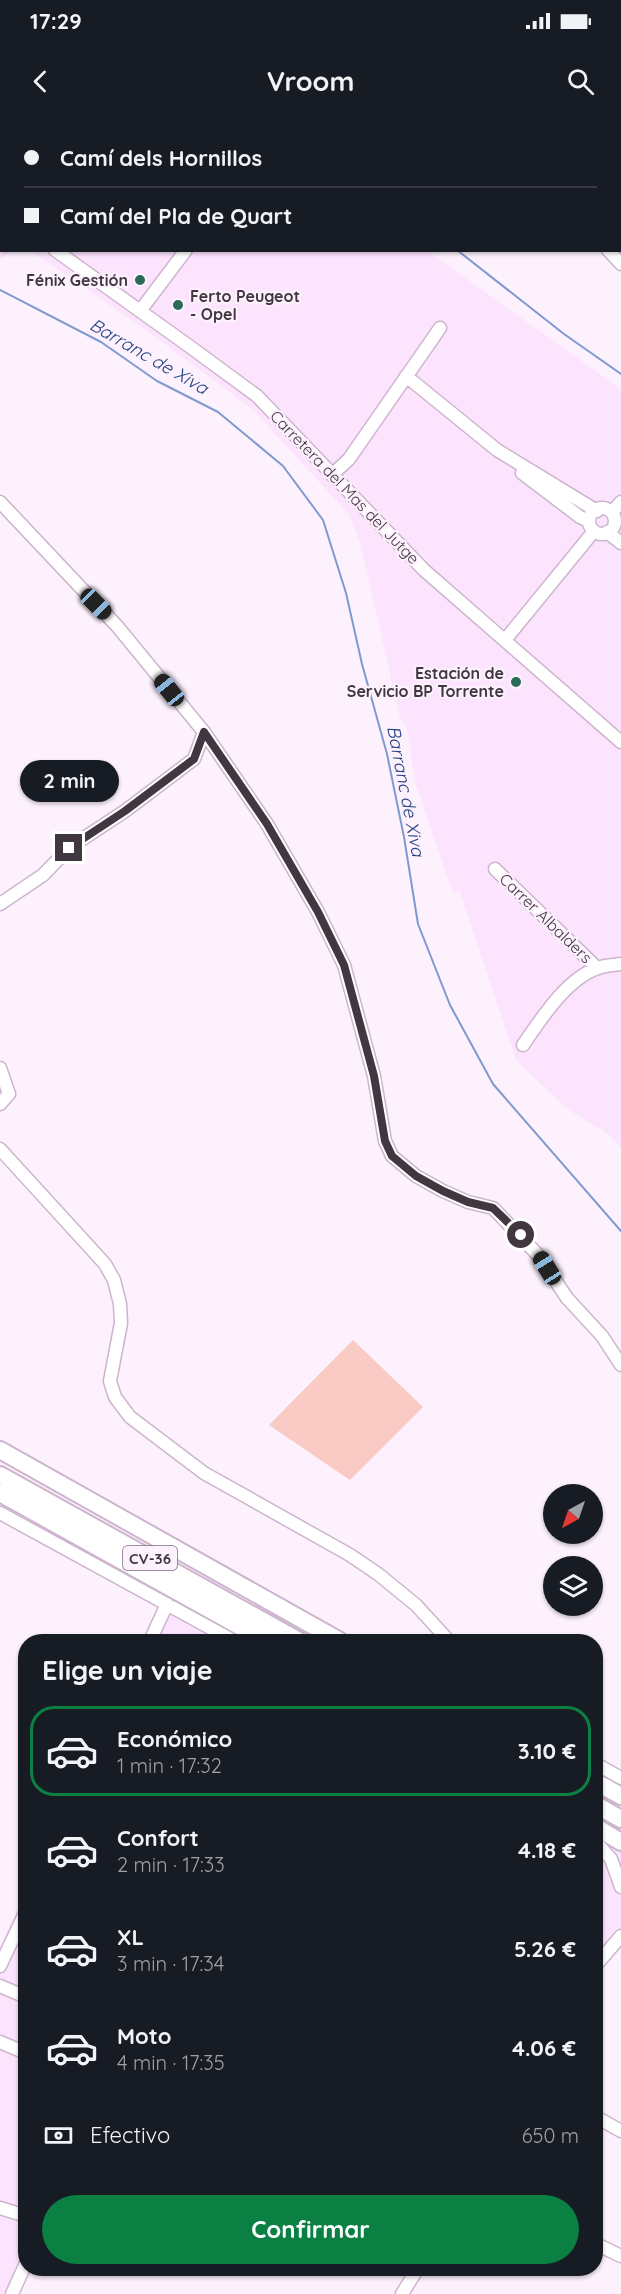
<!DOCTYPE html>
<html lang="es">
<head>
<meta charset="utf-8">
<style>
	body { margin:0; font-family:Quicksand,sans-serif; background:#242831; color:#f1f3f6; height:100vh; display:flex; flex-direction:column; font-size:22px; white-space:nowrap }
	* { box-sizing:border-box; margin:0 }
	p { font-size:20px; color:#9ea1a6 }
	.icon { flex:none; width:33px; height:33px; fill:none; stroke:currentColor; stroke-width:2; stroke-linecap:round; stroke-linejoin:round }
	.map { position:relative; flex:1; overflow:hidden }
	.side { position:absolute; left:18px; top:1514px; width:585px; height:642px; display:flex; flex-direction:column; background:#171b24; border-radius:24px; box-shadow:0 2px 4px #0004 }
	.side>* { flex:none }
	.guide { position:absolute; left:0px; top:0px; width:621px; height:132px; box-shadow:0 2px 4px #0004; display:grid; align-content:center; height:132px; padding:0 24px; background:#171b24 }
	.needle { width:39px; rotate:220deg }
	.fabs { position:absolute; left:543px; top:1364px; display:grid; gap:12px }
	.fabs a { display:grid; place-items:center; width:60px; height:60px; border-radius:50%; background:#171b24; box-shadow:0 2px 4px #0004; font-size:30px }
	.end { position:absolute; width:27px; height:27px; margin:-14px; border:8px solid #413741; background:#fff; box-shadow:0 0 0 3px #fff }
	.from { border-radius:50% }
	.bubble { position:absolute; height:42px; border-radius:21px; background:#171b24; box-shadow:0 2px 4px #0004; font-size:20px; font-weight:700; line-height:42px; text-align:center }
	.car { position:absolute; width:18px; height:36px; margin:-18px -9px; border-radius:8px; box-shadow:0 0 4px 2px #0007; background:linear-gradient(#222 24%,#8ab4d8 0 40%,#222 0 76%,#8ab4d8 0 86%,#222 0) }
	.guide b { display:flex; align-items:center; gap:21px; height:57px; font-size:22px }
	.guide b+b { border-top:2px solid #363941 }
	.guide i { width:15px; height:15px; background:#f1f3f6 }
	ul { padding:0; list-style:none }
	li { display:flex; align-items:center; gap:18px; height:90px; margin:0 12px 9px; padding:0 12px; border:3px solid transparent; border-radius:24px }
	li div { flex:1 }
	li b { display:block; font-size:22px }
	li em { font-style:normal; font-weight:700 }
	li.active { border-color:#0b8043 }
	li>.icon { width:54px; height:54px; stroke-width:1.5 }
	h2 { padding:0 24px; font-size:27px; line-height:72px }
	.pay { display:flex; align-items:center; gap:15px; height:66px; padding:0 24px; font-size:22px }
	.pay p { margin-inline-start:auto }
	.action { display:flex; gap:12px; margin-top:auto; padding:12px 24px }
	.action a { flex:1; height:69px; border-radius:36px; background:#0b8043; color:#fff; font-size:24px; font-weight:700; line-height:69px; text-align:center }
	.status { display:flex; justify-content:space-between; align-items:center; height:42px; padding:0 30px; background:#171b24; direction:ltr }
	.status svg { height:16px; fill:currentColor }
	header { display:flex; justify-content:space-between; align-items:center; height:78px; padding:0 24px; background:#171b24; font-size:27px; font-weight:700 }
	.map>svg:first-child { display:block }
	.built { fill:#fde4fe }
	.green { fill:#facac4 }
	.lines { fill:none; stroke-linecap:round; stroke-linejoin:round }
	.stream { stroke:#7f9ace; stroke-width:2 }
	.minor-casing { stroke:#cdb5ce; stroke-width:15 }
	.highway-casing { stroke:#cdb5ce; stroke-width:20 }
	.minor { stroke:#fff; stroke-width:12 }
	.highway { stroke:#fff; stroke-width:16 }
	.route { stroke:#413741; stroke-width:8 }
	.poi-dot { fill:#2b6a57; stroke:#fcf1fc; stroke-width:2 }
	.labels { text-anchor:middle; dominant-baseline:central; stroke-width:4.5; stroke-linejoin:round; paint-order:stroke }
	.shield { fill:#fcf1fc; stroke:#796f79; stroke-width:1.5 }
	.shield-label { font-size:15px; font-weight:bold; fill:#413741 }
	.poi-label { font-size:16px; font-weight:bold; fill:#413741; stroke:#fcf1fc; text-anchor:end }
	.street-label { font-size:16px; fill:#413741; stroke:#fcf1fc }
	.water-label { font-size:18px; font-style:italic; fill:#264484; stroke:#fcf1fc }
</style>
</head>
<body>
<div class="status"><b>17:29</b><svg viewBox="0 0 49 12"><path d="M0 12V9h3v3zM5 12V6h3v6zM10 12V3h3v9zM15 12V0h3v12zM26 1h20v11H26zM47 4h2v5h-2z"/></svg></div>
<header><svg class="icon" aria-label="back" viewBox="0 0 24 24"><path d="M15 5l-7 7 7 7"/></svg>Vroom<svg class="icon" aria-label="search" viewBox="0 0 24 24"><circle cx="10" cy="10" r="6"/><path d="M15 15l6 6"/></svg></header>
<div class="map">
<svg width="621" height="2174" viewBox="0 0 621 2174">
	<rect width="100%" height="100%" fill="#fcf1fc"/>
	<path class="built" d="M 0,0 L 219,0 L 222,1 L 2,2 L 2,130 L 10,131 L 0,139 Z
		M 31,131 L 428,131 L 621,269 L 621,1027 L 601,1008 L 599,1009 L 566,988 L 516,940 L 459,769 L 453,774 L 415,661 L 407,609 L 400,598 L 361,426 L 348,393 L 251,288 L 146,210 Z
		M 168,1474 L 252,1521 L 150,1521 L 164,1492 Z
		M 596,1715 L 621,1731 L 621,1815 L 596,1841 Z
		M 25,1774 L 25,2126 L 4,2174 L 0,2174 L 0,1826 Z"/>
	<path class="green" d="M 353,1220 L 423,1287 L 350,1360 L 269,1305 Z"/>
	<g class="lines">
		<path class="stream" d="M 258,0 L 261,2
			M 457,130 L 564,214 L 621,254
			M 0,170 L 101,222 L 157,261 L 218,292 L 283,346 L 323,400 L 346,473 L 362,544 L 387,634 L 404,717 L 418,804 L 450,885 L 493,964 L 621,1111"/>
		<defs>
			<path id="minor" d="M 387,0 L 390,2
				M 46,2 L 47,0
				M 99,2 L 100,0
				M 520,2 L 520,0
				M 566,2 L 566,0
				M 615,2 L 615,0
				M 620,44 L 621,44
				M 0,63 L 2,61
				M 0,94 L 1,92
				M 620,97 L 621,98
				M 55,130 L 189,226 L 257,276 L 424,450 L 621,622
				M 608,130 L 621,144
				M 140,191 L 186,130
				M 406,256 L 497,330 L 597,391
				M 522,353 L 580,397 L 588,401
				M 332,355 L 349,339 L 440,208
				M 0,382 L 117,506 L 204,612 L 267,704 L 318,792 L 344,845 L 374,956 L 385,1021 L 392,1036 L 416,1056 L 443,1071 L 468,1082 L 493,1088 L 539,1136 L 567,1178 L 602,1216 L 621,1245
				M589 401a13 13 0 1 1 26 0a13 13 0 1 1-26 0Z
				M 612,392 L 621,382
				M 607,412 L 621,423
				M 505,520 L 594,411
				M 495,749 L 597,848
				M 0,784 L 43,755 L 69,728 L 125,691 L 194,639 L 204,612
				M 523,925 C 541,899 567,858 598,848 C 605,845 614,845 621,844
				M 0,948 L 9,974 L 0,984
				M 0,1029 L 105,1144 L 114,1160 L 120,1184 L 121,1203 L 110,1261 L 115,1277 L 130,1297 L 204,1353 L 350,1435 L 378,1454 L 416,1485 L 449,1521
				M 0,1393 L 234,1521
				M 150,1521 L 167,1484
				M 596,1644 L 621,1658
				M 596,1722 L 611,1739 L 621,1767
				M 596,1845 L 621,1816
				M 0,1846 L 26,1791
				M 0,1866 L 26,1877
				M 0,1922 L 26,1933
				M 596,1997 L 621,2011
				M 0,2088 L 26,2096
				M 596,2124 L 621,2136
				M 12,2174 L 26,2143
				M 402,2174 L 418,2148"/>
			<path id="highway" d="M 0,1330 L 340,1521
				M 0,1355 L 299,1521
				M 0,1373 L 266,1521
				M 596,1662 L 621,1676
				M 596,1685 L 621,1699
				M 596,1707 L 621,1722"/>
		</defs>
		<use href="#minor" class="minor-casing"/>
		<use href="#highway" class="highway-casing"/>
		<use href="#minor" class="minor"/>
		<use href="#highway" class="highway"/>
	</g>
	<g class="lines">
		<path class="route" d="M 69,728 L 125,691 L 194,639 L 204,612 L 267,704 L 318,792 L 344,845 L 374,956 L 385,1021 L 392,1036 L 416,1056 L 443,1071 L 468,1082 L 493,1088 L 521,1115"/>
	</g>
	<g class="poi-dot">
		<circle cx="140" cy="160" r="6"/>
		<circle cx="178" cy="185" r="6"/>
		<circle cx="516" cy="562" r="6"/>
	</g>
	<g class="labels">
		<rect class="shield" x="123" y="1426" width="54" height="24" rx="4.5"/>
		<g class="shield-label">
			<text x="150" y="1438">CV-36</text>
		</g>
		<g class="poi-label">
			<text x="128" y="160">Fénix Gestión</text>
			<text x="190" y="176" text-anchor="start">Ferto Peugeot<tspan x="190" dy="18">- Opel</tspan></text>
			<text x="504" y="553">Estación de<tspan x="504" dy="18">Servicio BP Torrente</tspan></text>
		</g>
		<g class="street-label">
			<text transform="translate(345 367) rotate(46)">Carretera del Mas del Jutge</text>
			<text transform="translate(546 798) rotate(44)">Carrer Albalders</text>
		</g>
		<g class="water-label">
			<text transform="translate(149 236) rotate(30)">Barranc de Xiva</text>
			<text transform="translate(406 671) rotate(79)">Barranc de Xiva</text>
		</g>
	</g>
</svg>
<div class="fabs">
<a><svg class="needle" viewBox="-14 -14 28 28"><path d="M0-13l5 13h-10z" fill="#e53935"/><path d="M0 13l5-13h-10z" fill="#9ea1a6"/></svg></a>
<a><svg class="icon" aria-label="layers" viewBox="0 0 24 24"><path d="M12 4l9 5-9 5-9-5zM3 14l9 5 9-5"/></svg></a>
</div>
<i class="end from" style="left:521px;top:1115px"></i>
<i class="end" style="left:69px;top:728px"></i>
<div class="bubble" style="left:20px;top:640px;width:99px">2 min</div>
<i class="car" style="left:96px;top:484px;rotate:135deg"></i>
<i class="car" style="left:169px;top:570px;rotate:321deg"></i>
<i class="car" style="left:547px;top:1148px;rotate:328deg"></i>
<div class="guide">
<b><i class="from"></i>Camí dels Hornillos</b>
<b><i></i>Camí del Pla de Quart</b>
</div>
<section class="side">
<h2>Elige un viaje</h2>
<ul>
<li class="active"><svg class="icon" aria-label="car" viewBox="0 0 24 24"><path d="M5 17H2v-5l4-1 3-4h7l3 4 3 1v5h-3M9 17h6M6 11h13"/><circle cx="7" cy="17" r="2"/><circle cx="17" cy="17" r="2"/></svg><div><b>Económico</b><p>1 min · 17:32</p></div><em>3.10 €</em></li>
<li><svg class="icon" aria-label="car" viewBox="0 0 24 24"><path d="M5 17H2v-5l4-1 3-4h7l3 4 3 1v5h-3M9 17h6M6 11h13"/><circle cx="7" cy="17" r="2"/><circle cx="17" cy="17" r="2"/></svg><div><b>Confort</b><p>2 min · 17:33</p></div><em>4.18 €</em></li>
<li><svg class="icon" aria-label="car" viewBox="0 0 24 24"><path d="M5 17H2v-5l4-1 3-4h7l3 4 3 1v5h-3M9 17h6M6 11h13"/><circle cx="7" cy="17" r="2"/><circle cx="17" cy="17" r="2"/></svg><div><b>XL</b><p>3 min · 17:34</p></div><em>5.26 €</em></li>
<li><svg class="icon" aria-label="car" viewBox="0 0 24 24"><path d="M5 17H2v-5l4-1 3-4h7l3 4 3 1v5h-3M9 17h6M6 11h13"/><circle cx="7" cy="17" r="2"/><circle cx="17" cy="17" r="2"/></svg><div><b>Moto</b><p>4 min · 17:35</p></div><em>4.06 €</em></li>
</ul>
<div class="pay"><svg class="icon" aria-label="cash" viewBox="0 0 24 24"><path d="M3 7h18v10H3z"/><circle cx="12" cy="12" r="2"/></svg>Efectivo<p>650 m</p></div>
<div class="action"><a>Confirmar</a></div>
</section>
</div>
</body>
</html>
